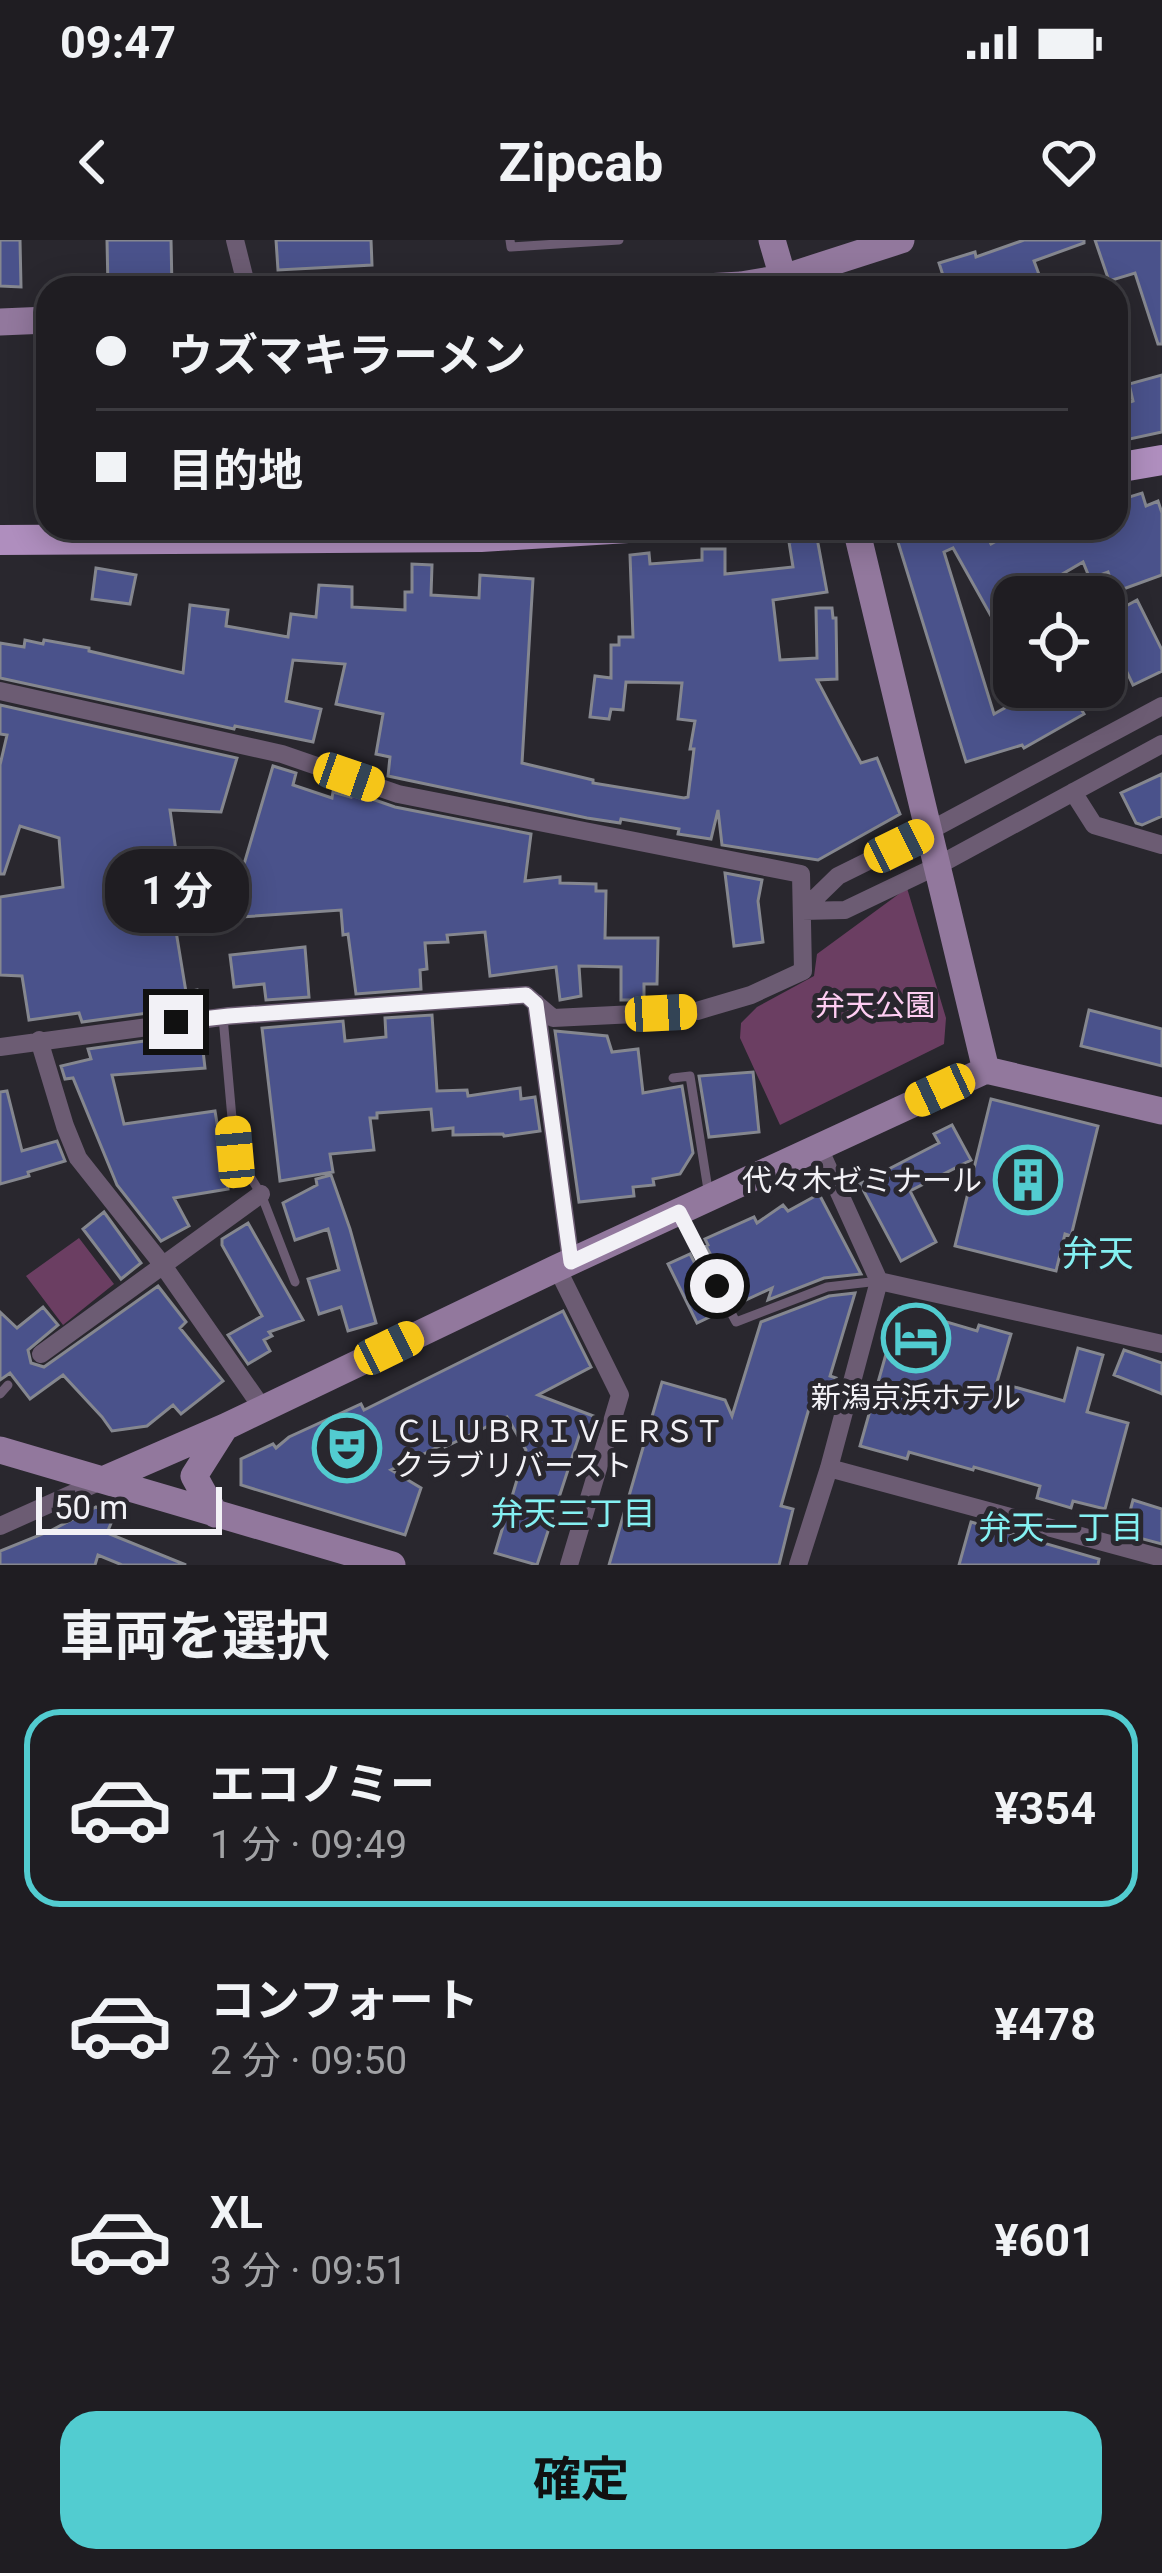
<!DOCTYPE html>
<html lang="ja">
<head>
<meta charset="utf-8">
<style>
	body { margin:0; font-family:Roboto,"Noto Sans JP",sans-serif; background:#27262a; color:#f1f3f6; height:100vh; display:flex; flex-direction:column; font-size:45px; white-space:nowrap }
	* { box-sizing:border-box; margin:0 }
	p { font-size:39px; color:#a1a2a5 }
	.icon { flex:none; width:66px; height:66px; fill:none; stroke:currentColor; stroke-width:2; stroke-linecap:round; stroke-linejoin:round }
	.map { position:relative; height:1325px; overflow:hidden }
	.panel { display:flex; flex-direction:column; background:#1f1d22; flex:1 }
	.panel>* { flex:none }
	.hud { position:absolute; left:36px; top:36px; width:1092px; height:264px; border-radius:36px; box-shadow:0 6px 30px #0003,0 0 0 3px #3c3b40; display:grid; align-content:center; height:264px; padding:0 60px; background:#1f1d22 }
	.fabs { position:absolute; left:993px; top:336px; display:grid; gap:24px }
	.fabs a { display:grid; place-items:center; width:132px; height:132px; border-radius:24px; background:#1f1d22; box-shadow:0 6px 30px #0003,0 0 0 3px #3c3b40; font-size:60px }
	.scale { position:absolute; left:36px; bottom:30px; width:186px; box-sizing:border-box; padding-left:12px; border:6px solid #f2f1f6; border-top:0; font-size:33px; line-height:42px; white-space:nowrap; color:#f2f1f6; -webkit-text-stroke:9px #29272e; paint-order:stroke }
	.end { position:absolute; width:54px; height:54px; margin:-27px; border:15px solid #f2f1f6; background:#111; box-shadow:0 0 0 6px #111 }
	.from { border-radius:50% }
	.bubble { position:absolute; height:84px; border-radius:36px; background:#1f1d22; box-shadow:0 6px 30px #0003,0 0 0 3px #3c3b40; font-size:39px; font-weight:700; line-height:84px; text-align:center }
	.car { position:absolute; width:36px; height:72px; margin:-36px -18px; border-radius:15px; box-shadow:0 0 9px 3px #0007; background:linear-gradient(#f5c518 24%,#345 0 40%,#f5c518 0 76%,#345 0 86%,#f5c518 0) }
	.hud b { display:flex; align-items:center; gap:42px; height:114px; font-size:45px }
	.hud b+b { border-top:3px solid #3c3b40 }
	.hud i { width:30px; height:30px; background:#f1f3f6 }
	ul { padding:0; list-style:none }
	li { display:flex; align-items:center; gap:36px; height:198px; margin:0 24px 18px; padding:0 36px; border:6px solid transparent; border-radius:36px }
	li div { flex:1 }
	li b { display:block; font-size:45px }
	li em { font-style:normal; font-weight:700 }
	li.selected { border-color:#52ccd0 }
	li>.icon { width:108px; height:108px; stroke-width:1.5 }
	h2 { padding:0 60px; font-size:54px; line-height:144px }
	.button { display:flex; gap:24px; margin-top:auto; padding:24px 60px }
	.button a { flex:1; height:138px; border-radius:36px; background:#52ccd0; color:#111; font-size:48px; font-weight:700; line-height:138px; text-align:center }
	.status { display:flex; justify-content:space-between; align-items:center; height:84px; padding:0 60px; background:#1f1d22; direction:ltr }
	.status svg { height:33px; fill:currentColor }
	header { display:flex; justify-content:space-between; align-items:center; height:156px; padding:0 60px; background:#1f1d22; font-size:54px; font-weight:700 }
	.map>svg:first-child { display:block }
	.green { fill:#6b3e62 }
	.building { fill:#4a528b; stroke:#85878f; stroke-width:3 }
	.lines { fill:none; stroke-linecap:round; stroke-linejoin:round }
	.lane { stroke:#6c5c73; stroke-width:9 }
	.street { stroke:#6c5c73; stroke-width:18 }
	.secondary { stroke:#92789d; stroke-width:27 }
	.primary { stroke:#af8ebe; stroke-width:30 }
	.route { stroke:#f2f1f6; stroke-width:15 }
	.labels { text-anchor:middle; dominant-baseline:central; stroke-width:10; stroke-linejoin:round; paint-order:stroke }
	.park-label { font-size:30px; fill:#fecdf2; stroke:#29272e }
	.poi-label { font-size:30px; fill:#f2f1f6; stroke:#29272e; text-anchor:end }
	.neighbourhood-label { font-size:33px; fill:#84f0f2; stroke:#29272e }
	.quarter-label { font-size:36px; fill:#84f0f2; stroke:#29272e }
</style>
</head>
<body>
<div class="status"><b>09:47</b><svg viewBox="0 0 49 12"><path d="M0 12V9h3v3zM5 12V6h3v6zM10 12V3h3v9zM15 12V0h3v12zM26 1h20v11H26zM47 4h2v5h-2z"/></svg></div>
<header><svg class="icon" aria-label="back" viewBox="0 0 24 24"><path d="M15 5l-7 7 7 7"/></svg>Zipcab<svg class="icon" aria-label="heart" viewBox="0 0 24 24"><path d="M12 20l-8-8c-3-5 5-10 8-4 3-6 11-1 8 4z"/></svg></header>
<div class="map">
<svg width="1162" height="1325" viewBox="0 0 1162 1325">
	<rect width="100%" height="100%" fill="#29272e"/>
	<path class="green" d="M 907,648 L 946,778 L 944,804 L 780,885 L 740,798 L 741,783 L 757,767 L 814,736 L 817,714 Z
		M 79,998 L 114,1044 L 63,1085 L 26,1036 Z"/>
	<path class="building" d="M 0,0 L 20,0 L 21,47 L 0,46 Z
		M 107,0 L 171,0 L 172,48 L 108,48 Z
		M 276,0 L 371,0 L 372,25 L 278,30 Z
		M 1024,0 L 1084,0 L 1084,3 L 1034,21 L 1044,48 L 947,48 L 939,23 L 975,12 L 976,17 Z
		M 1095,0 L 1162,0 L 1162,104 L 1158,104 L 1135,33 L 1109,41 Z
		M 1162,135 L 1162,192 L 1116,202 L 1116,167 L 1133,161 L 1129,144 Z
		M 1142,253 L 1146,266 L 1158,261 L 1162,273 L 1162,335 L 1115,352 L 1108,332 L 1090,339 L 1083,322 L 1023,357 L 1014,357 L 1014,417 L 953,308 L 944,312 L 994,474 L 1042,447 L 1068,447 L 1084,474 L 1024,508 L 1022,505 L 966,522 L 897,299 L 934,288 L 1000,288 L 986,294 L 991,304 L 1020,288 L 1042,288 L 1050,301 L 1085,288 L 1116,288 L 1116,261 Z
		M 817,298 L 827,352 L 773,360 L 780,420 L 817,418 L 816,368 L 832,368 L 833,378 L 836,378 L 837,439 L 817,440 L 861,523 L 877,518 L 900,574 L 818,620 L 722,605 L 718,570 L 711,599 L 678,594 L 679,589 L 621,579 L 620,583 L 587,578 L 388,536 L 390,517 L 376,514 L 383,474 L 336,464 L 345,424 L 293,420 L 286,461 L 321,469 L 313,502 L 235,486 L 234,489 L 0,438 L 0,403 L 24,407 L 25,400 L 43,404 L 44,400 L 89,408 L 89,411 L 183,433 L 190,365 L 228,370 L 226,386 L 288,397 L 291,374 L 316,377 L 319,345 L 352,347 L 352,367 L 405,370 L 405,352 L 412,352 L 412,324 L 432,325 L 431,355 L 479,358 L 480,335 L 533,339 L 522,523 L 593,540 L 593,543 L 684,558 L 688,557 L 694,509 L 690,509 L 695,481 L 678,479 L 682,443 L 626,442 L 623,470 L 611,469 L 609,479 L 590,477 L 595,436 L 611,438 L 611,405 L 619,405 L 619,397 L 633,397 L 630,315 L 649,313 L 650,324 L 702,320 L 702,309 L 725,309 L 725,334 L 793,327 L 789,302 Z
		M 96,328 L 136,335 L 130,364 L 92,359 Z
		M 1137,360 L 1162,410 L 1162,431 L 1133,445 L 1104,384 L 1104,378 Z
		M 0,465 L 237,518 L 221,572 L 170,570 L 177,618 L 210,612 L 202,638 L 237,648 L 273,526 L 296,533 L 293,545 L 332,558 L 333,552 L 351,557 L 352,552 L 395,567 L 531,594 L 525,641 L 560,637 L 560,643 L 596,644 L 596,651 L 606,651 L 605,698 L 658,698 L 657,744 L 644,744 L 644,760 L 621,760 L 621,727 L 579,726 L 581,756 L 560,760 L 556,727 L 490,736 L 485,692 L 447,695 L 448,702 L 425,703 L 427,729 L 420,730 L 421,749 L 356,754 L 348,694 L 343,695 L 341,670 L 182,681 L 182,684 L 175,685 L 186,752 L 197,750 L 199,766 L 82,782 L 79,773 L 29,780 L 22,736 L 0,735 L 0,657 L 63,647 L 59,598 L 20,586 L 4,634 L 0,634 L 0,525 L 7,495 L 0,494 Z
		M 1162,534 L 1162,576 L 1142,585 L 1136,583 L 1121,553 Z
		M 725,633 L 762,640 L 758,661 L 763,702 L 734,706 Z
		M 305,707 L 309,757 L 266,760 L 264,744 L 234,747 L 230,715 Z
		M 1089,770 L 1162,789 L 1162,826 L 1081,806 Z
		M 432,775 L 437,851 L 467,850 L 468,856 L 520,848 L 521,859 L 535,857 L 540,891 L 504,896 L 503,894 L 453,895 L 453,888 L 433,890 L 431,869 L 377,873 L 377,878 L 370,878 L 374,910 L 330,914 L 333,932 L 280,941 L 262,788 L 343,781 L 345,801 L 386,797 L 385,778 Z
		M 555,791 L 607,796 L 612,812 L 638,809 L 643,853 L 682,846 L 693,913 L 680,934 L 653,939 L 654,945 L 633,947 L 634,956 L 579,962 Z
		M 201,793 L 205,828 L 112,835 L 124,884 L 215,871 L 228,949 L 174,958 L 189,986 L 161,1001 L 117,945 L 73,838 L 65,839 L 61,826 L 91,819 L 88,809 Z
		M 753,832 L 759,892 L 709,897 L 699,836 Z
		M 7,851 L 22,911 L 57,901 L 65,921 L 28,932 L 29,936 L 0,944 L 0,852 Z
		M 991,859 L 1098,886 L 1071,996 L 1065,994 L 1056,1031 L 955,1006 Z
		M 952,885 L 971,920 L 910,951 L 936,1002 L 901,1021 L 860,944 L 939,903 L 934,894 Z
		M 331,935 L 350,989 L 376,1083 L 348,1091 L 341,1067 L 319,1074 L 308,1039 L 339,1030 L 328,989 L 295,1000 L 283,963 L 317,945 L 316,939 Z
		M 819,954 L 861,1034 L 824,1038 L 768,1060 L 772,1048 L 737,1064 L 706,1006 L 708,1005 L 705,999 L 754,977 L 757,983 L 783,965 L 788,971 Z
		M 104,972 L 141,1023 L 121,1039 L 83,989 Z
		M 248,983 L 303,1080 L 269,1092 L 272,1096 L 264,1100 L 270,1111 L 248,1124 L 228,1095 L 262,1076 L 222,1005 L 222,999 Z
		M 690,1014 L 720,1072 L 697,1083 L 668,1024 Z
		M 158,1046 L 186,1082 L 180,1088 L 223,1141 L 181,1174 L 173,1165 L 147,1186 L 112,1191 L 102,1177 L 63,1135 L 30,1159 L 10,1133 L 0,1140 L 0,1072 L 17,1088 L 43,1067 L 58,1085 L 28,1110 L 31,1123 L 44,1127 Z
		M 855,1053 L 830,1136 L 836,1138 L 826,1170 L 810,1165 L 781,1266 L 793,1269 L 779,1325 L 609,1325 L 662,1142 L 725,1160 L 732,1176 L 761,1082 L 829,1056 Z
		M 899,1068 L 977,1091 L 979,1085 L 1011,1094 L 997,1142 L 1064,1161 L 1078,1108 L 1103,1115 L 1087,1172 L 1128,1183 L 1105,1269 L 1073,1261 L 1071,1268 L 1037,1258 L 1040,1246 L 974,1227 L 973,1230 L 909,1212 L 907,1219 L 860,1206 Z
		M 563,1071 L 591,1127 L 538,1155 L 596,1177 L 589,1197 L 580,1193 L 537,1325 L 495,1313 L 526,1210 L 507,1177 L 445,1207 L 444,1204 L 391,1230 L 421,1248 L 405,1295 L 241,1245 L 241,1219 L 273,1204 L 276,1208 L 289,1197 L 361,1164 L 364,1170 Z
		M 1124,1110 L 1162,1123 L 1162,1154 L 1114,1135 Z
		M 1133,1260 L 1162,1269 L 1162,1304 L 1124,1294 Z
		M 96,1267 L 114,1276 L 107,1293 L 186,1325 L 122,1325 L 98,1315 L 95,1325 L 0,1325 L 0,1311 L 50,1291 Z
		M 971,1282 L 1099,1319 L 1098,1325 L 959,1325 Z"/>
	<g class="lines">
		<path class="lane" d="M 510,0 L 511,7 L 619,0
			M 223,777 L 235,912 L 261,954 L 295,1042
			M 673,838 L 690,836 L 709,956
			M 681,977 L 736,1082 L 827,1047 L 879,1041
			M 0,1154 L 8,1145"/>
		<path class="street" d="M 235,0 L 247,48
			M 0,451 L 282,514 L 398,554 L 801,634 L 803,731 L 751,755 L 697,771 L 553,778 L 526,755 L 229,776 L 0,807
			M 1073,552 L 1094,585 L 1162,605
			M 802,671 L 838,636 L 929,591 L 1162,466
			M 802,671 L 845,670 L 937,626 L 1162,504
			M 536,763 L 571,1022
			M 39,800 L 65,886 L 78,918 L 162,1024 L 263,1169
			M 557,1028 L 620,1155 L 569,1325
			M 879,1041 L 1162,1104
			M 41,1114 L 261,954
			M 829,1228 L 1162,1318
			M 0,1286 L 103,1240
			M 798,1325 L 829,1228 L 879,1041 L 819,908"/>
		<path class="secondary" d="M 772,0 L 786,48
			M 687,48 L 741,45 L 783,38 L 901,0
			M 0,82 L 48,80
			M 856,288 L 986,830
			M 0,1210 L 392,1325
			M 103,1240 L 225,1187 L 557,1028 L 986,830 L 1162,871
			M 215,1274 L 194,1236 L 225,1187"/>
		<path class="primary" d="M 1116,228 L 1162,220
			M 0,300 L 481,297 L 628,288"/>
	</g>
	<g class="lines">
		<path class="route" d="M 176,782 L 229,776 L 526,755 L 536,764 L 571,1022 L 679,972 L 717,1046"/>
	</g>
	<defs>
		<symbol id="building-ring" viewBox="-11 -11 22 22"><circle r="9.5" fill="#29272e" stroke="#52ccd0" stroke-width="1.5"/><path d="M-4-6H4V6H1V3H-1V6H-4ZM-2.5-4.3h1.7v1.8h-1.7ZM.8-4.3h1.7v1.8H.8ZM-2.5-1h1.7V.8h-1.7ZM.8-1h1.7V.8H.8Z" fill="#52ccd0"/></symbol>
		<symbol id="hotel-ring" viewBox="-11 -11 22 22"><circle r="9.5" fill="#29272e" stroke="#52ccd0" stroke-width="1.5"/><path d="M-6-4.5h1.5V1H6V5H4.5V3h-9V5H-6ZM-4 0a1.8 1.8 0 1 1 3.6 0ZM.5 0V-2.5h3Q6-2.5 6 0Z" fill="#52ccd0"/></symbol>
		<symbol id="theatre-ring" viewBox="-11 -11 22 22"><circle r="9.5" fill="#29272e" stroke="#52ccd0" stroke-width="1.5"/><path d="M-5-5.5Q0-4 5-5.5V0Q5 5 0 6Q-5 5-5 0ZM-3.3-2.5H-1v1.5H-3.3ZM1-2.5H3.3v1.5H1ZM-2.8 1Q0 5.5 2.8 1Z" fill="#52ccd0"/></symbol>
	</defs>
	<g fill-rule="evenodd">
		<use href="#building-ring" x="990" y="902" width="76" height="76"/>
		<use href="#hotel-ring" x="878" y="1060" width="76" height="76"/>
		<use href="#theatre-ring" x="309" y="1170" width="76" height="76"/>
	</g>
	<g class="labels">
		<g class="park-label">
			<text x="875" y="765">弁天公園</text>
		</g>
		<g class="poi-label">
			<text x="982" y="940">代々木ゼミナール</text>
			<text x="916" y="1157" text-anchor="middle">新潟京浜ホテル</text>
			<text x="394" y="1191" text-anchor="start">ＣＬＵＢＲＩＶＥＲＳＴ<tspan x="394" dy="34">クラブリバースト</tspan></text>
		</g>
		<g class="neighbourhood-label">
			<text x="573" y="1273">弁天三丁目</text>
			<text x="1061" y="1287">弁天一丁目</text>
		</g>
		<g class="quarter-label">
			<text x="1098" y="1014">弁天</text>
		</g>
	</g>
</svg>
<div class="fabs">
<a><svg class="icon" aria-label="locate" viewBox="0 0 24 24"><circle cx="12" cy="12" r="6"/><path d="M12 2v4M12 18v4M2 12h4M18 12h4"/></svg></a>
</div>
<div class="scale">50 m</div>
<i class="end from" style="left:717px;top:1046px"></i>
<i class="end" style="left:176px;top:782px"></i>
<div class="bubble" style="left:105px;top:609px;width:144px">1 分</div>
<i class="car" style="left:349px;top:537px;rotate:109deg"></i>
<i class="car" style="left:899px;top:606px;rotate:64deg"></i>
<i class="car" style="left:661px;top:773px;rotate:87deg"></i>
<i class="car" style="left:940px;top:850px;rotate:245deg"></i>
<i class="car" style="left:235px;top:912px;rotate:355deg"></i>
<i class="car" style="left:389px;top:1108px;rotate:64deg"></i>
<div class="hud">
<b><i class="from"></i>ウズマキラーメン</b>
<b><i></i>目的地</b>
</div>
</div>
<section class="panel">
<h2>車両を選択</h2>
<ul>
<li class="selected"><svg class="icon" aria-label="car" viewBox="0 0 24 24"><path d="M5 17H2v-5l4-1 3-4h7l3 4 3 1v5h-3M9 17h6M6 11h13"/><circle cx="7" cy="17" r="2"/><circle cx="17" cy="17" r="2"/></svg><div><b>エコノミー</b><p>1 分 · 09:49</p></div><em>¥354</em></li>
<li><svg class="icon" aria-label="car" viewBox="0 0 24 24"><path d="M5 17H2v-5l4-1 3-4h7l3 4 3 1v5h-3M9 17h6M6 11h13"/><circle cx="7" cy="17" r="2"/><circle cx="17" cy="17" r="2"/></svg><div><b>コンフォート</b><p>2 分 · 09:50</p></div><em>¥478</em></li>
<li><svg class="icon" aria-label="car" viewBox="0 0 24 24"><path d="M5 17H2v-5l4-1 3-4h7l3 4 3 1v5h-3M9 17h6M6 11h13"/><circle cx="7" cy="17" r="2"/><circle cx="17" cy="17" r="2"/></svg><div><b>XL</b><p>3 分 · 09:51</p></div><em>¥601</em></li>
</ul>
<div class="button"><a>確定</a></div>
</section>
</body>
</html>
